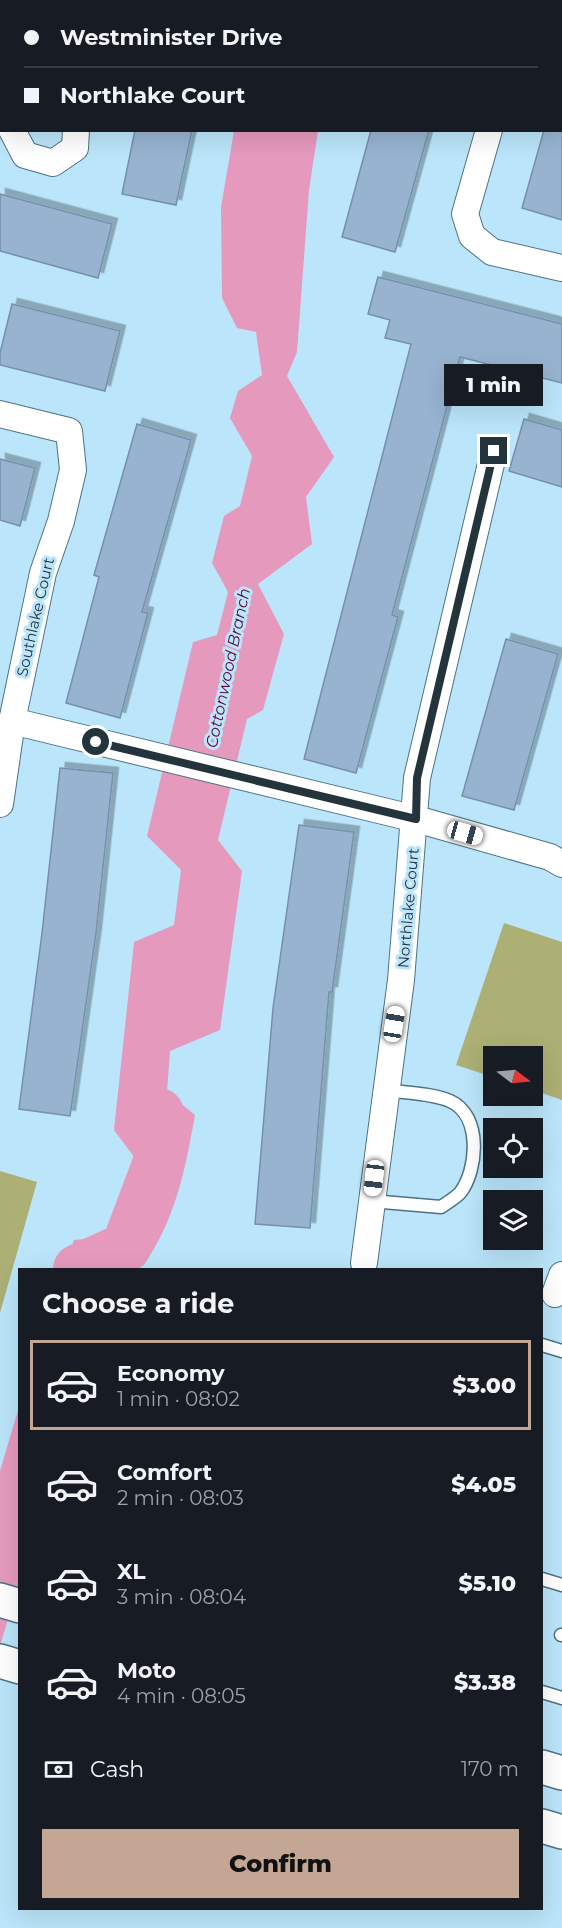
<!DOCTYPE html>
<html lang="en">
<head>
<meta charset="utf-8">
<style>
	body { margin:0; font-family:Montserrat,sans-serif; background:#20242c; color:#f1f3f6; height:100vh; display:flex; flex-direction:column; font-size:22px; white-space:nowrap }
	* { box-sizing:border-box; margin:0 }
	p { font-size:20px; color:#9ea1a6 }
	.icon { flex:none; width:33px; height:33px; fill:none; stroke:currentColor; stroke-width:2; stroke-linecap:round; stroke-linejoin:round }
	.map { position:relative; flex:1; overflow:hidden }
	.sheet { position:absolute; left:18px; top:1268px; width:525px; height:642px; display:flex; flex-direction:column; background:#171b24; border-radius:0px; box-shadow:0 6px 24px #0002 }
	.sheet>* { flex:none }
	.hud { position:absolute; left:0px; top:0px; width:562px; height:132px; box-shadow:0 6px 24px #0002; display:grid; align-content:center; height:132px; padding:0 24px; background:#171b24 }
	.needle { width:39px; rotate:106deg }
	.fabs { position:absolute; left:483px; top:1046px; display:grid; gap:12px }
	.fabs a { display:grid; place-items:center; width:60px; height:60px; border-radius:0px; background:#171b24; box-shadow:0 6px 24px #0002; font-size:30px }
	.end { position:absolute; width:27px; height:27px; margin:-14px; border:8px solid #24343c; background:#fff; box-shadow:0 0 0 3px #fff }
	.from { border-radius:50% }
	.bubble { position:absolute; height:42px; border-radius:0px; background:#171b24; box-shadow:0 6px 24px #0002; font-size:20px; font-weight:800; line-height:42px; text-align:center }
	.car { position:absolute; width:18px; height:36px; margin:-18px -9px; border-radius:8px; box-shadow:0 0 4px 2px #0007; background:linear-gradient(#fff 24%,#345 0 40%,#fff 0 76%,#345 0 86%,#fff 0) }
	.hud b { display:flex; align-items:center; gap:21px; height:57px; font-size:22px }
	.hud b+b { border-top:2px solid #363941 }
	.hud i { width:15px; height:15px; background:#f1f3f6 }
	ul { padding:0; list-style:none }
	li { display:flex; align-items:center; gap:18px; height:90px; margin:0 12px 9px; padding:0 12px; border:3px solid transparent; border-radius:0px }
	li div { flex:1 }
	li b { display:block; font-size:22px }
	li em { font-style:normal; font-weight:800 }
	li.selected { border-color:#c3a693 }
	li>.icon { width:54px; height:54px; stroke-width:1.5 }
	h2 { padding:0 24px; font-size:27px; line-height:72px }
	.pay { display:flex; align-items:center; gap:15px; height:66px; padding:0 24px; font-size:22px }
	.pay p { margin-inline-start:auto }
	.cta { display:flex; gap:12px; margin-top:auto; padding:12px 24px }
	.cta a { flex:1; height:69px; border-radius:0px; background:#c3a693; color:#111; font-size:24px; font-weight:800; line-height:69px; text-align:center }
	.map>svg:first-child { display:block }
	.green { fill:#adb074 }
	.water { fill:#e59abd }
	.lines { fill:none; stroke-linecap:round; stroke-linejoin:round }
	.river { stroke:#e59abd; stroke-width:50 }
	.building { fill:#97b3d0; stroke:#7590ac; stroke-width:1.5; filter:url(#shadow) }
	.service-casing { stroke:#4c7285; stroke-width:15 }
	.minor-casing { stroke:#4c7285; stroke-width:28 }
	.tertiary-casing { stroke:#4c7285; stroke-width:34 }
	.secondary-casing { stroke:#4c7285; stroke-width:36 }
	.service { stroke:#fff; stroke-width:12 }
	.minor { stroke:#fff; stroke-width:26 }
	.tertiary { stroke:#fff; stroke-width:32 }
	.secondary { stroke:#fff; stroke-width:33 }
	.route { stroke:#24343c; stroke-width:8 }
	.labels { text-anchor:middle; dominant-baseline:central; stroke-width:6; stroke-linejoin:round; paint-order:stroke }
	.street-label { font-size:15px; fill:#24343c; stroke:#bbe5fa }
	.water-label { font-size:16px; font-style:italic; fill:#5e053c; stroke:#bbe5fa }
</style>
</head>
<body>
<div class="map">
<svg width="562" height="1928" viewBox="0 0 562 1928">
	<defs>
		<filter id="shadow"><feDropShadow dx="5.5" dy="-5.5" stdDeviation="0" flood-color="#0004"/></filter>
	</defs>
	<rect width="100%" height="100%" fill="#bbe5fa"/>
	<path class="green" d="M 504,923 L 562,942 L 562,1100 L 533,1090 L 532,1056 L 494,1056 L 493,1077 L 456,1065 Z
		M 0,1171 L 37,1182 L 0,1313 Z"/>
	<path class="water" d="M 234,131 L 318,131 L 309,190 L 297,352 L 287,376 L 334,457 L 306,497 L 312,544 L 258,584 L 284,634 L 263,710 L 247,719 L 218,840 L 242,871 L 220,1030 L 170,1051 L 167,1092 L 195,1115 C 185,1170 176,1219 143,1266 L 115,1258 L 96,1269 L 64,1269 L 74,1240 L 119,1236 L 154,1224 L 155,1185 L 114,1130 L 134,942 L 174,925 L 181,870 L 147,836 L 193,642 L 217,635 L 228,592 L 212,563 L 224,516 L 240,506 L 252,456 L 230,418 L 238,391 L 262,375 L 256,332 L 237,328 L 222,298 L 221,207 Z
		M 19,1407 L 19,1583 L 0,1646 L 0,1471 Z"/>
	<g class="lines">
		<path class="river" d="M 78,1269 L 126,1247 L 161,1154 L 159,1113"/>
	</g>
	<path class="building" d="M 561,91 L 562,91 L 562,220 L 522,208 L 544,130 L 561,130 Z
		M 135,130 L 192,130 L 176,205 L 122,194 Z
		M 371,130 L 429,130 L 395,252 L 342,237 Z
		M 0,194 L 112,224 L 98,278 L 0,251 Z
		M 378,277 L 562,324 L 562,383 L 460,357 L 392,615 L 398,617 L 356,773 L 304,759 L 411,344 L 385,338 L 390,320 L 368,314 Z
		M 12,304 L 120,331 L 105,391 L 0,365 L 0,353 Z
		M 524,419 L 562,430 L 562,487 L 509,471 Z
		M 137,424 L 191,440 L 142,612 L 148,613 L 120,718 L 66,703 L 99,577 L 94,575 Z
		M 0,459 L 35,468 L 20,526 L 0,520 Z
		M 506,639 L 558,654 L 514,810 L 462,796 Z
		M 60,768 L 113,773 L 96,933 L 70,1116 L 19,1109 L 42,933 Z
		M 299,825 L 354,832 L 332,992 L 329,992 L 310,1228 L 255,1224 L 273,1008 Z"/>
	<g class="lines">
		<defs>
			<path id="service" d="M 371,1201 L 441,1207 C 447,1203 455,1198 460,1193 C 478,1170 482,1115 450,1101 C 431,1093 405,1093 385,1090
				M 542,1345 L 562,1351
				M 542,1579 L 562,1585
				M 561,1635 L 562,1635
				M 542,1692 L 562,1698"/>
			<path id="minor" d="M 525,2 L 525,0
				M 0,110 L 2,112
				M 12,130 L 25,155 L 53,163 L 75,148 L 76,130
				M 489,130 L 465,214 L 472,236 L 492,252 L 562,268
				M 0,414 L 69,431 L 73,470 L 61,521 L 43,573 L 12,721 L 0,804
				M 12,721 L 416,819 L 550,857 L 562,864
				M 364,1263 L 401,980 L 417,778 L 494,451
				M 555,1294 L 562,1275"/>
			<path id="tertiary" d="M 143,2 L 145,0
				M 0,84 L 2,83"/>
			<path id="secondary" d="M 0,1600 L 20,1606
				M 0,1661 L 20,1667
				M 542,1767 L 562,1773
				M 542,1826 L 562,1832"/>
		</defs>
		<use href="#service" class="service-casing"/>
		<use href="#minor" class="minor-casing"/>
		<use href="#tertiary" class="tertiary-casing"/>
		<use href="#secondary" class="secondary-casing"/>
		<use href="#service" class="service"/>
		<use href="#minor" class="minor"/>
		<use href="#tertiary" class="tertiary"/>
		<use href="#secondary" class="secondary"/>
	</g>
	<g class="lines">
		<path class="route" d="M 96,742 L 416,819 L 417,778 L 494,451"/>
	</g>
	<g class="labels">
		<g class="street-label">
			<text transform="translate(35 617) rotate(-77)">Southlake Court</text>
			<text transform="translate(408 908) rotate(-85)">Northlake Court</text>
		</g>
		<g class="water-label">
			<text transform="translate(228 668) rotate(-78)">Cottonwood Branch</text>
		</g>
	</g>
</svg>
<div class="fabs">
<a><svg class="needle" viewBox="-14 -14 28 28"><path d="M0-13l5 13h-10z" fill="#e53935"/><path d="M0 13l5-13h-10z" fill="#9ea1a6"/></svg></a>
<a><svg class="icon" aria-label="locate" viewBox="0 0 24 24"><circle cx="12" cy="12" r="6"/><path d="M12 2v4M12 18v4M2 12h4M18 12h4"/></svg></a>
<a><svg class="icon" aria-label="layers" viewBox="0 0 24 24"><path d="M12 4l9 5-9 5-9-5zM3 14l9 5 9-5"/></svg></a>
</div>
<i class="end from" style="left:96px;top:742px"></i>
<i class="end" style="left:494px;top:451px"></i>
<div class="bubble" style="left:444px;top:364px;width:99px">1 min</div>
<i class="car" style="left:465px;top:833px;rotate:106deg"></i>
<i class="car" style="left:394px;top:1024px;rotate:9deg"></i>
<i class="car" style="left:374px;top:1178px;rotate:187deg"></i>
<div class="hud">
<b><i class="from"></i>Westminister Drive</b>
<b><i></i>Northlake Court</b>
</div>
<section class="sheet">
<h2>Choose a ride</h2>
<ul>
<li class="selected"><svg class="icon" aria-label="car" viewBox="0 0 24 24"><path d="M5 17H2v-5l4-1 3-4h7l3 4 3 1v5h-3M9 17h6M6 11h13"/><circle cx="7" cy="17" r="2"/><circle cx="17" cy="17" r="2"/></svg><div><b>Economy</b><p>1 min · 08:02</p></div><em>$3.00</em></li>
<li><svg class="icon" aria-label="car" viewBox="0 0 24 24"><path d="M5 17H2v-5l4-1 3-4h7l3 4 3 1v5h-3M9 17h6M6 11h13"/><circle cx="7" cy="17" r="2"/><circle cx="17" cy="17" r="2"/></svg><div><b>Comfort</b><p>2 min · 08:03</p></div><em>$4.05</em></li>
<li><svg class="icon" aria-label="car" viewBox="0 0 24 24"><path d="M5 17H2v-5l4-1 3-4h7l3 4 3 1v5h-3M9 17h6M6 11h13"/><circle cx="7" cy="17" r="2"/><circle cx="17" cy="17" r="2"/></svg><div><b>XL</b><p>3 min · 08:04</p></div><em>$5.10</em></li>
<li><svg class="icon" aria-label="car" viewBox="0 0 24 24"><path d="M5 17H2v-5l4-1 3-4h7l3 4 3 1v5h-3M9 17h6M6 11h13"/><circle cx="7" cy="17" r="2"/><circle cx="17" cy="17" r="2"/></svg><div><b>Moto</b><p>4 min · 08:05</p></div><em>$3.38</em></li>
</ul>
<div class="pay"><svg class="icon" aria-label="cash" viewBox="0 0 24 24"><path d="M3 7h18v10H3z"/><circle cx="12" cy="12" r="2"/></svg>Cash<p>170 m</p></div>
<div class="cta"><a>Confirm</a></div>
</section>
</div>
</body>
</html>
